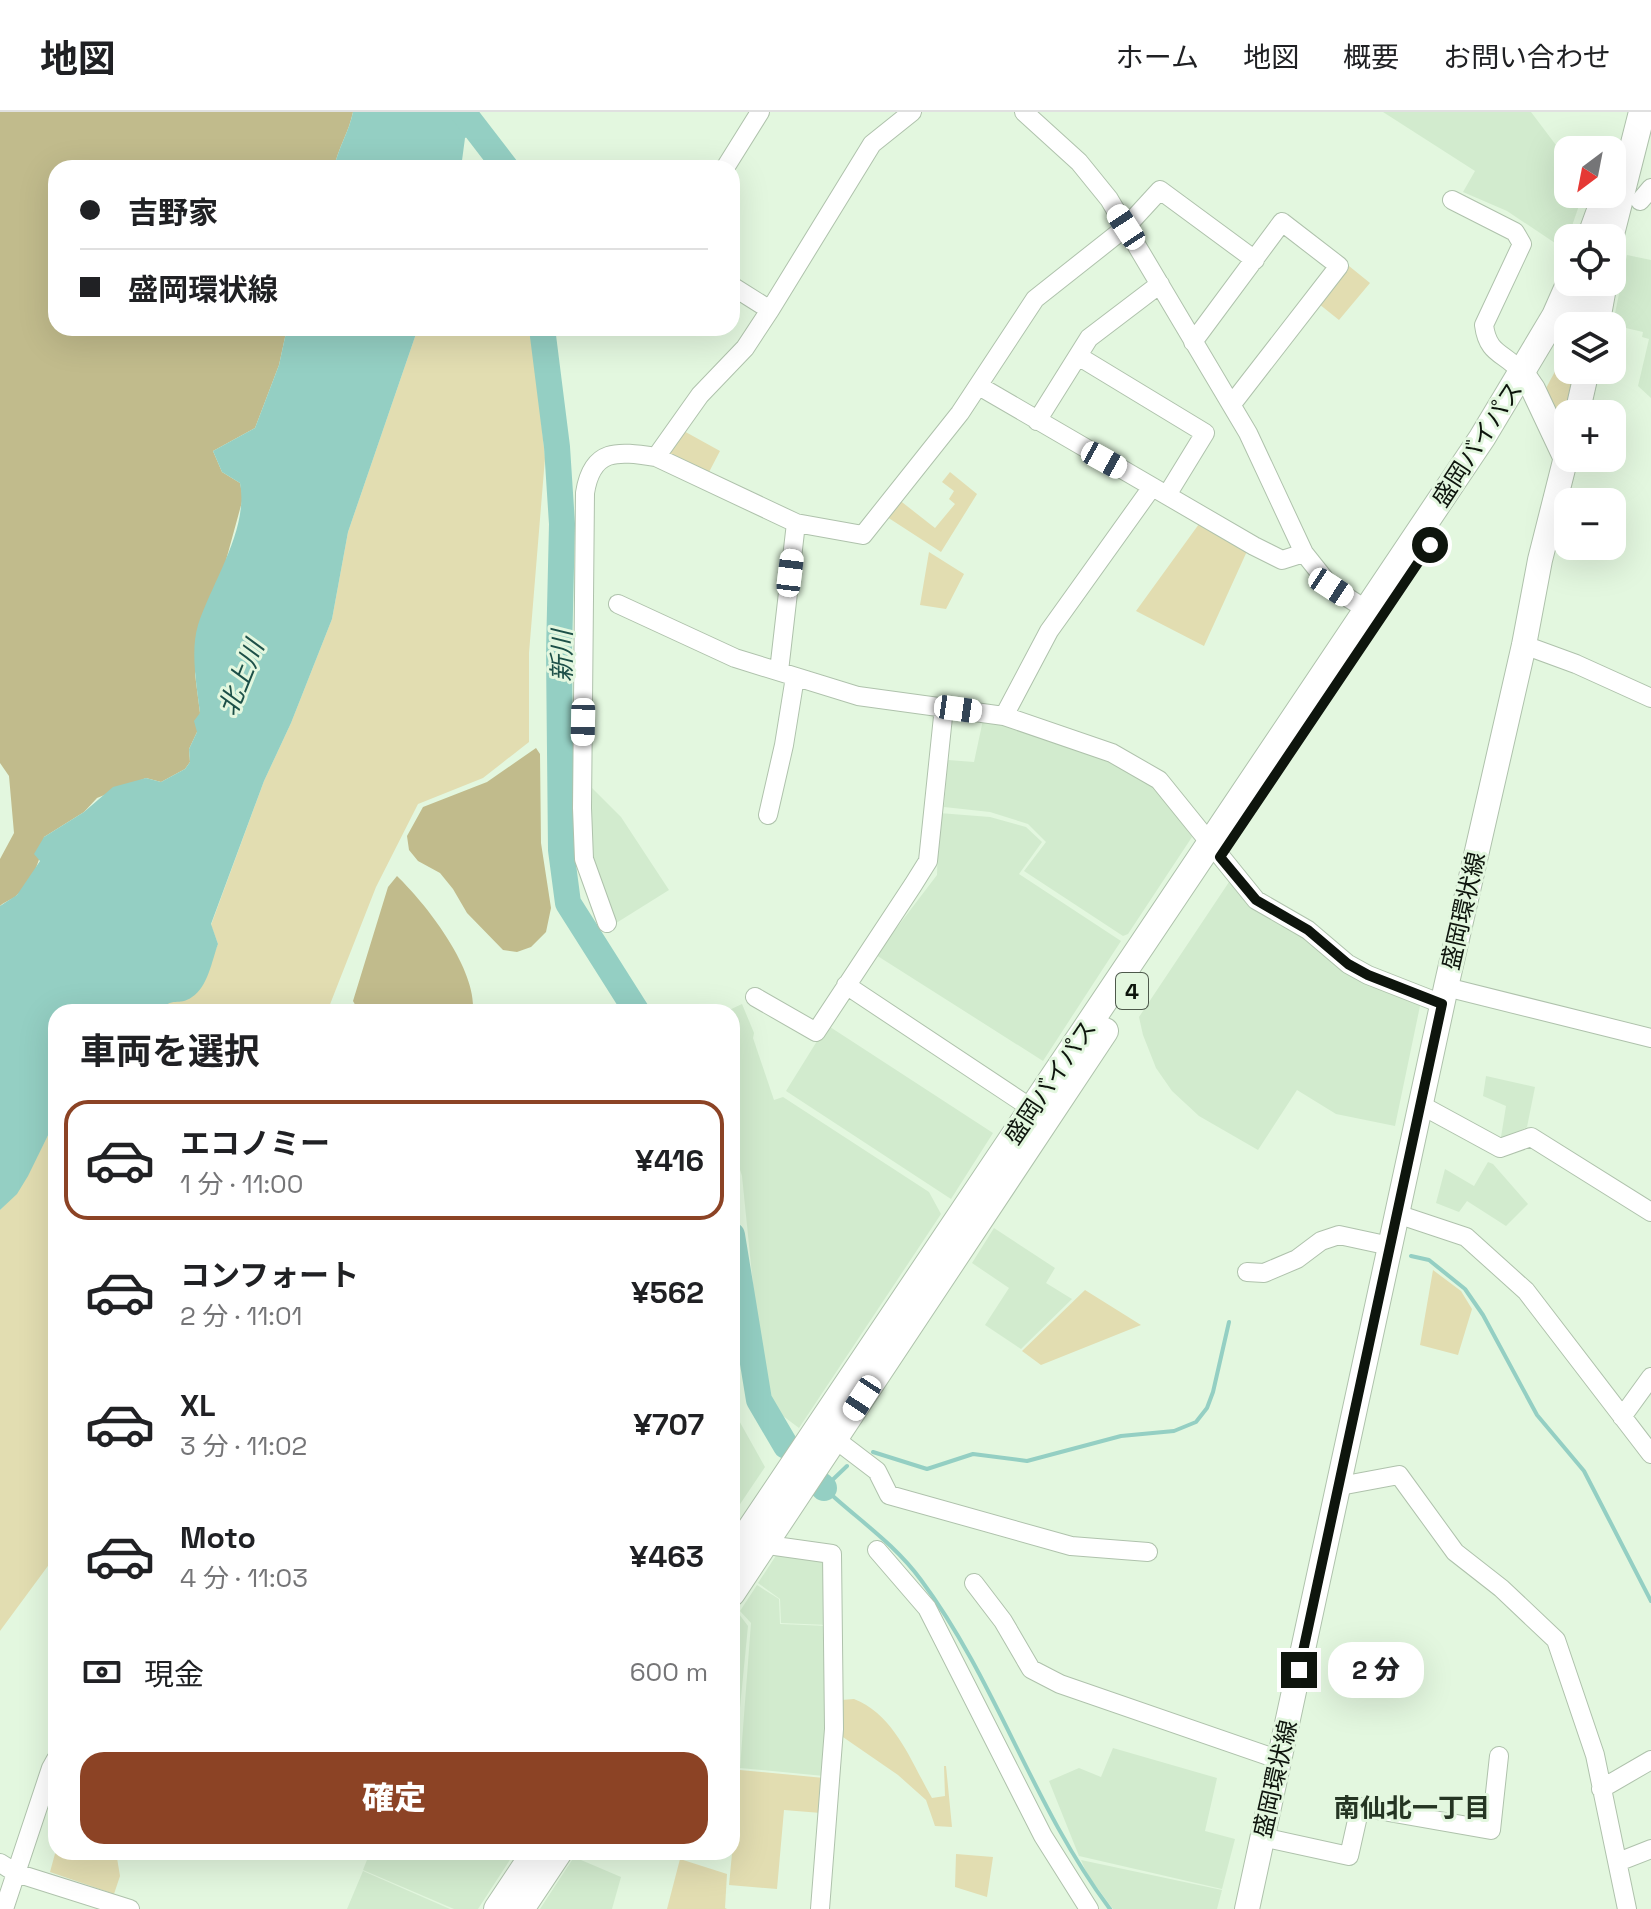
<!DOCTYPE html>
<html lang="ja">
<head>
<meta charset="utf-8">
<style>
	body { margin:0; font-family:"Space Grotesk","Noto Sans JP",sans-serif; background:#f6f6f6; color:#202124; height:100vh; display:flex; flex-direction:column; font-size:30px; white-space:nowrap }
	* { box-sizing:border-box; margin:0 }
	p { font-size:26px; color:#757577 }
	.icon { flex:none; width:44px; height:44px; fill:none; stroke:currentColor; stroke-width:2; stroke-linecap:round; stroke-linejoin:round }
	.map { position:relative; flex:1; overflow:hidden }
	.sheet { position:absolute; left:48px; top:892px; width:692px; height:856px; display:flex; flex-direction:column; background:#fff; border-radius:24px; box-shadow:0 8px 32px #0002 }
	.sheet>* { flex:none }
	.top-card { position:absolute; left:48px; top:48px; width:692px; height:176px; border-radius:24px; box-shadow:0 8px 32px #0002; display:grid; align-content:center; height:176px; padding:0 32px; background:#fff }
	.needle { width:52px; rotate:212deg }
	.tools { position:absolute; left:1554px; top:24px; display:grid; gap:16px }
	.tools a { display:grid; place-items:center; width:72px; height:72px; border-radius:16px; background:#fff; box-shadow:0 8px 32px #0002; font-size:40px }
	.end { position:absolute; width:36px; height:36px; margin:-18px; border:10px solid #0e150d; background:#fff; box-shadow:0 0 0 4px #fff }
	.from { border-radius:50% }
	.bubble { position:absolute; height:56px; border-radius:24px; background:#fff; box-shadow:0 8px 32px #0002; font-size:26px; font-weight:800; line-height:56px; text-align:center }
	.car { position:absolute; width:24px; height:48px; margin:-24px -12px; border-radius:10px; box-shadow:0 0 6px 2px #0007; background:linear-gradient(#fff 24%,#345 0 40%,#fff 0 76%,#345 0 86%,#fff 0) }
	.top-card b { display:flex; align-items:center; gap:28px; height:76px; font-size:30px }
	.top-card b+b { border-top:2px solid #e0e0e0 }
	.top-card i { width:20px; height:20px; background:#202124 }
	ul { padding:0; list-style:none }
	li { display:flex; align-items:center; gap:24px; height:120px; margin:0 16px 12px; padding:0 16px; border:4px solid transparent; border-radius:24px }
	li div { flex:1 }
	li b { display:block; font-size:30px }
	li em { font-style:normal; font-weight:800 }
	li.current { border-color:#8c4325 }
	li>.icon { width:72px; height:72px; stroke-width:1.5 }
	h2 { padding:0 32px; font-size:36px; line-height:96px }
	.pay { display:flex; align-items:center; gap:20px; height:88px; padding:0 32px; font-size:30px }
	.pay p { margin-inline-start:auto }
	.action { display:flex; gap:16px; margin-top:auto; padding:16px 32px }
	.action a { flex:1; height:92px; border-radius:24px; background:#8c4325; color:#fff; font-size:32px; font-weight:800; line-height:92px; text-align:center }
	header { display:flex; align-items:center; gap:48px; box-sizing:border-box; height:112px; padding:0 40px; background:#fff; border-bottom:2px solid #e0e0e0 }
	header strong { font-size:38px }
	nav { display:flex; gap:44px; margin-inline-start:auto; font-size:28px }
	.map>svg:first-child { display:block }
	.built { fill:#d2ebce }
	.green { fill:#e2ddb1 }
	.forest { fill:#c1bb8c }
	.water { fill:#94cfc3 }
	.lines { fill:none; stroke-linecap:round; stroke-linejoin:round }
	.stream { stroke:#94cfc3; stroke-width:4 }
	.river { stroke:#94cfc3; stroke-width:26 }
	.minor-casing { stroke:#afc2ac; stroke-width:20 }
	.major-casing { stroke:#afc2ac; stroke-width:26 }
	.highway-casing { stroke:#afc2ac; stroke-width:28 }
	.minor { stroke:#fff; stroke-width:18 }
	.major { stroke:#fff; stroke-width:24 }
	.highway { stroke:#fff; stroke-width:26 }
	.route { stroke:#0e150d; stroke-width:10 }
	.labels { text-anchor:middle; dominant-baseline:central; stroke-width:6; stroke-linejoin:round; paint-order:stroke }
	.shield { fill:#e3f7df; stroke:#4e594c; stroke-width:2 }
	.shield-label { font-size:22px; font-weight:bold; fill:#0e150d }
	.street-label { font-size:24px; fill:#0e150d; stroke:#e3f7df }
	.water-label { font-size:26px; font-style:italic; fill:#1d5048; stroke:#e3f7df }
	.neighbourhood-label { font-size:26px; font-weight:bold; fill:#253523; stroke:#e3f7df }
</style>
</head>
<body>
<header>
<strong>地図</strong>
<nav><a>ホーム</a><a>地図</a><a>概要</a><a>お問い合わせ</a></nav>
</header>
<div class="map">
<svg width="1651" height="1797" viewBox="0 0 1651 1797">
	<rect width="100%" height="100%" fill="#e3f7df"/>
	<path class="built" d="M 1383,0 L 1531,0 L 1568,49 L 1568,82 L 1583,82 L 1564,137 L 1507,99 L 1463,80 L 1475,59 Z
		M 1627,143 L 1651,148 L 1651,286 L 1638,274 L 1649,227 L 1642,225 L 1643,220 L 1626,216 L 1624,221 L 1612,216 Z
		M 983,608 L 1004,611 L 1058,628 L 1121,654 L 1154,674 L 1192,725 L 1128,822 L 1123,824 L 1024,759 L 1046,730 L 1028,712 L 990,700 L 944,695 L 948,648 L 974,650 Z
		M 588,672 L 621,705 L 669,778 L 613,813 L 587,746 Z
		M 939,701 L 990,705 L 1026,715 L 1042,730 L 1019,762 L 1121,829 L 1043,949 L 876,843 L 937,763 Z
		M 1229,770 L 1252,793 L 1415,887 L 1420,894 L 1395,1014 L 1336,1002 L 1297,978 L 1258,1038 L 1199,1004 L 1172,979 L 1156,956 L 1143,923 L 1139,905 Z
		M 742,892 L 754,921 L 753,926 L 774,988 L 783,985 L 929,1080 L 941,1102 L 799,1316 L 779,1301 L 767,1284 L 759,1232 L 742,1064 L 732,1032 L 732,900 L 725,900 Z
		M 827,913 L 993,1021 L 951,1087 L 786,979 Z
		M 1486,964 L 1535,975 L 1527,1015 L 1505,1028 L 1501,1025 L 1506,994 L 1483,984 Z
		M 1488,1050 L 1493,1052 L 1528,1092 L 1506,1114 L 1467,1089 L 1459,1100 L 1436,1091 L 1445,1057 L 1474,1074 Z
		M 994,1116 L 1055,1156 L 1046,1171 L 1072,1187 L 1021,1237 L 985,1213 L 1009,1176 L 972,1151 Z
		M 732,1296 L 765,1355 L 732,1404 Z
		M 777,1442 L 827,1451 L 828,1513 L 781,1511 L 780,1487 L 758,1471 Z
		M 757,1473 L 779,1487 L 780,1512 L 828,1514 L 824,1664 L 740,1656 L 751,1511 L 740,1499 Z
		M 739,1502 L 748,1514 L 738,1616 L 732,1614 L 732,1512 Z
		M 1113,1636 L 1217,1666 L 1205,1719 L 1235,1727 L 1222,1777 L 1079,1744 L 1049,1669 L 1079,1656 L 1101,1665 Z
		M 370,1740 L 515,1740 L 478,1797 L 454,1797 L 363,1758 Z
		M 574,1745 L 621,1765 L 612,1797 L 540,1797 Z
		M 1081,1748 L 1222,1778 L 1217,1797 L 1113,1797 L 1087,1762 Z
		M 363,1759 L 450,1797 L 347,1797 Z"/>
	<path class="green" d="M 1349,154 L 1370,171 L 1339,208 L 1319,192 Z
		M 418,216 L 532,216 L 545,346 L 529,541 L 529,630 L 483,666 L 418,692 L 376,775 L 327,900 L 158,900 L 167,889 L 180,889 L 200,876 L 218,832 L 211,813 L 264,669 L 291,611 L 332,507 L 348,420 Z
		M 1568,235 L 1568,258 L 1571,258 L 1573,266 L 1563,306 L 1559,303 L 1544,280 Z
		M 682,318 L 720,339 L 708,362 L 671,342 L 668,338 Z
		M 950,360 L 977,382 L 941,440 L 884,403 L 898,387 L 935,416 L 955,392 L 949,387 L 954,379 L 942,370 Z
		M 1199,412 L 1248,437 L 1204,534 L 1136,499 Z
		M 929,440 L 964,462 L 946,497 L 920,493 Z
		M 56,1007 L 56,1443 L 0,1519 L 0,1098 C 26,1072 39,1040 56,1007 Z
		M 1433,1158 L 1461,1179 L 1472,1197 L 1458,1243 L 1420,1233 Z
		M 1085,1178 L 1141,1213 L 1041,1253 L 1022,1239 Z
		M 854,1587 C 895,1603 911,1650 932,1686 L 945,1684 L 944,1654 L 946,1654 L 952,1715 L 935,1714 L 926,1688 L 898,1663 L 840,1623 L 841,1588 Z
		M 740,1658 L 824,1666 L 821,1701 L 784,1698 L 777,1777 L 729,1773 Z
		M 56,1738 L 116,1740 L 120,1764 L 114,1782 L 50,1760 Z
		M 956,1742 L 993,1745 L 987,1785 L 955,1775 Z
		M 680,1747 L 727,1762 L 725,1796 L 727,1797 L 667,1797 Z"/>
	<path class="forest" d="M 0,0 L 353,0 C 349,20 338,36 334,56 L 56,56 L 56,216 L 287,216 L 279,253 L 255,316 L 213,339 L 222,360 L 240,371 L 243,386 L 195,562 L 200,601 L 197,620 L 189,637 L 190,650 L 185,657 L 161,670 L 146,666 L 97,686 L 84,700 L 44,725 C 41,746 34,768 17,783 C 12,788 5,789 0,794 L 0,747 L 14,721 L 9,664 L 0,651 Z
		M 536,636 L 540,642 L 541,731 L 551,796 L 546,820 L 531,835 L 517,840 L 503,838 L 467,801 L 453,777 L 440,761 L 418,749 L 409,738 L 407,724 L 423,695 L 487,670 Z
		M 397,764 C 427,793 477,857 473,900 L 358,898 L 353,889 L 388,775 Z"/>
	<path class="water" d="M 353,0 L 479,0 L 472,23 L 465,26 L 461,56 L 334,56 C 338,36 349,20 353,0 Z
		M 287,216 L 418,216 L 348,420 L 332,507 L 291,611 L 264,669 L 211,812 L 218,832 C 212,848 208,875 192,885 C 178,895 173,883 158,900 L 56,900 L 56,1007 L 28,1064 L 17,1082 L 0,1098 L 0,794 L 17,783 L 40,749 L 34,742 L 44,725 L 84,700 L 113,675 L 146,666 L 161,670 L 185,657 L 190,650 L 189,637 L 197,620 L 194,609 L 200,601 C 197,574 190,540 198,513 C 212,470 249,417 240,371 L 222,360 L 213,339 L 255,316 L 279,253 Z"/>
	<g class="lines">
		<path class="stream" d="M 1411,1144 L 1429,1148 L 1465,1177 L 1483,1203 L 1537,1303 L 1584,1359 L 1651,1489
			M 873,1340 L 927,1357 L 973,1342 L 1027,1349 L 1121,1324 L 1174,1319 L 1196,1310 L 1207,1296 L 1213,1280 L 1229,1210
			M 847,1354 L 824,1376 C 857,1407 894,1431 921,1468 C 997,1570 1033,1695 1110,1797"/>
		<path class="river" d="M 463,0 L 506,56
			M 542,216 L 557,335 L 562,412 L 559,540 L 561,738 L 568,791 L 637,900
			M 732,1123 L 759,1288 L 786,1334
			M 821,1373 L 824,1376"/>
		<defs>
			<path id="minor" d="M 1024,0 L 1079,50 L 1109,87 L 1248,321 L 1304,441 L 1331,475 L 1367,498
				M 725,56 L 760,0
				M 1452,88 L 1515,120 L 1522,132 L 1484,213 C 1488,244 1505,240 1522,261
				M 1640,89 L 1651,76
				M 732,174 L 770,198 L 745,236 L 700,283 L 656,345 L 796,411 L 779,559
				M 770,198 L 872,32 L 912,0
				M 1193,230 L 1282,110 L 1339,154 L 1232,292
				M 1078,244 L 1205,321 L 1167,383
				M 979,274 L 1254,434 L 1282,448 L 1304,441
				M 1037,309 L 1089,226 L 1160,172
				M 796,411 L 863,423 L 960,301 L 1035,187 L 1126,115 L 1160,78 L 1255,148
				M 618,492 L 735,546 L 858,584 L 1004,604 L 1112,641 L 1159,668 L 1256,788 L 1308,818 L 1348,852 L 1368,863 L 1442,892
				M 1524,533 L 1576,552 L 1651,586
				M 1004,604 L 1049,519 L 1152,375
				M 768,703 L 784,633 L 795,565
				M 607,811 L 584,747 L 582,696 L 585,381 C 592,336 617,339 656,345
				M 846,873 L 1031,996
				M 1446,875 L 1651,926
				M 755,885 L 816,920 L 913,773 L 928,749 L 944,595
				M 1421,993 L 1500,1036 L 1531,1025 L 1651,1100
				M 1397,1102 L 1466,1125 L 1526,1179 L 1651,1342
				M 1247,1160 L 1264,1161 L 1297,1147 L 1321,1129 L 1339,1123 L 1390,1134
				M 1622,1305 L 1651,1265
				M 835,1327 L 877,1359 L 889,1383 L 1071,1434 L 1148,1440
				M 1340,1374 L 1399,1363 L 1455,1440 L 1501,1476 L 1556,1528 L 1595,1643 L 1627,1797
				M 766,1429 L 775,1434 L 832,1442 L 834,1617 L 820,1797
				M 877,1438 L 927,1496 L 1043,1724 L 1089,1797
				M 974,1471 L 1003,1509 L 1031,1557 L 1060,1572 L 1280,1648
				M 1601,1677 L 1651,1648
				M 1262,1725 L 1349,1744 L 1360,1695 L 1491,1718 L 1499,1644
				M 1618,1750 L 1651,1737
				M 0,1751 L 16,1761 L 130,1797
				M 4,1797 L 51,1656 L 56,1647"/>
			<path id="major" d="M 1597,214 L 1605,170
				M 1522,261 L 1533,277 L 1565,345
				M 1577,302 L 1587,258
				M 1247,1797 L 1446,875 L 1524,533 L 1540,448 L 1568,337"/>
			<path id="highway" d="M 1590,126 L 1606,82
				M 1610,126 L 1642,0
				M 1568,214 L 1591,170
				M 732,1444 L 1482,326 L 1555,204 L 1570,170
				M 732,1481 L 1105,919
				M 497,1797 L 535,1740
				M 521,1797 L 559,1740"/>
		</defs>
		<use href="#minor" class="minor-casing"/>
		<use href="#major" class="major-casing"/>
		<use href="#highway" class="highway-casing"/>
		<use href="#minor" class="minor"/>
		<use href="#major" class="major"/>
		<use href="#highway" class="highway"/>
	</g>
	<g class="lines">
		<path class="route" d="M 1299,1558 L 1442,892 L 1368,863 L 1348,852 L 1308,818 L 1256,788 L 1220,745 L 1430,433"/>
	</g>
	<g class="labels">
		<rect class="shield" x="1116" y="861" width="32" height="36" rx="6"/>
		<g class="shield-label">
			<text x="1132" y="879">4</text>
		</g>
		<g class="street-label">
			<text transform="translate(1477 332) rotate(-57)">盛岡バイパス</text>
			<text transform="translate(1463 799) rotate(-77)">盛岡環状線</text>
			<text transform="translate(1050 970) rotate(-56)">盛岡バイパス</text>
			<text transform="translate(1275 1667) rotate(-77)">盛岡環状線</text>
		</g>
		<g class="water-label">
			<text transform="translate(562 544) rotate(-90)">新川</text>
			<text transform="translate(241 566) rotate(-68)">北上川</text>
		</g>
		<g class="neighbourhood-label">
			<text x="1412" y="1696">南仙北一丁目</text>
		</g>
	</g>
</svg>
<div class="tools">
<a><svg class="needle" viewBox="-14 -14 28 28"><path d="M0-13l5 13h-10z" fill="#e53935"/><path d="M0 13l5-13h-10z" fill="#757577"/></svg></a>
<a><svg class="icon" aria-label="locate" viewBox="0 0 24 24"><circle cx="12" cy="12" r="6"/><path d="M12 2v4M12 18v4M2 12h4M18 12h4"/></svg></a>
<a><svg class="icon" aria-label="layers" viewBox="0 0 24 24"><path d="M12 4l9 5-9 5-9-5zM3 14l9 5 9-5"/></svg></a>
<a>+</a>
<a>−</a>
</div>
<i class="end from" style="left:1430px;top:433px"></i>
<i class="end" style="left:1299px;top:1558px"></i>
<div class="bubble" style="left:1328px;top:1530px;width:96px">2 分</div>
<i class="car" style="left:1126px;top:115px;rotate:327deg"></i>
<i class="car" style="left:1104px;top:348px;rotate:119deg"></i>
<i class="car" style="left:790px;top:461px;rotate:7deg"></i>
<i class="car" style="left:1331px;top:475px;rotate:123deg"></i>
<i class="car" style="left:958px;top:597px;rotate:98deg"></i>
<i class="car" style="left:583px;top:610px;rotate:181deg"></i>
<i class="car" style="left:862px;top:1286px;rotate:213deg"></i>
<div class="top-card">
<b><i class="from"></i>吉野家</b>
<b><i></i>盛岡環状線</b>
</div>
<section class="sheet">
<h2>車両を選択</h2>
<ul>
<li class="current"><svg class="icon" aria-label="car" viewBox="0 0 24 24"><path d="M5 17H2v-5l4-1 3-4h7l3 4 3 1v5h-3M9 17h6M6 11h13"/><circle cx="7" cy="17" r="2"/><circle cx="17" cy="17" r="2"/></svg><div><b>エコノミー</b><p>1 分 · 11:00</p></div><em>¥416</em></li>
<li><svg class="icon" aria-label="car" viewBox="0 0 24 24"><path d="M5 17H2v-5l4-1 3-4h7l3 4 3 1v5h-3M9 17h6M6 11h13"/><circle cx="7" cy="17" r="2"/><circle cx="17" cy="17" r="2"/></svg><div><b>コンフォート</b><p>2 分 · 11:01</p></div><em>¥562</em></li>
<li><svg class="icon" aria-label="car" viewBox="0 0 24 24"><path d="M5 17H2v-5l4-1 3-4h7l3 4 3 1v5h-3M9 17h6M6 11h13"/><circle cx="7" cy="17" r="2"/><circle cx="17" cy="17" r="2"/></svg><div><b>XL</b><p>3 分 · 11:02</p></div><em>¥707</em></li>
<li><svg class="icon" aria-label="car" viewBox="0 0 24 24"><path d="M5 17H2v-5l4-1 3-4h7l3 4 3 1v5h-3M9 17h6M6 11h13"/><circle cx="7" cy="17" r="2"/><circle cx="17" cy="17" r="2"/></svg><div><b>Moto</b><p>4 分 · 11:03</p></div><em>¥463</em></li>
</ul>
<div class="pay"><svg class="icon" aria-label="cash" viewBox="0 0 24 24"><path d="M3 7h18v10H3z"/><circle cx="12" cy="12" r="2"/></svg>現金<p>600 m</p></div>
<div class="action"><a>確定</a></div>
</section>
</div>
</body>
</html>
